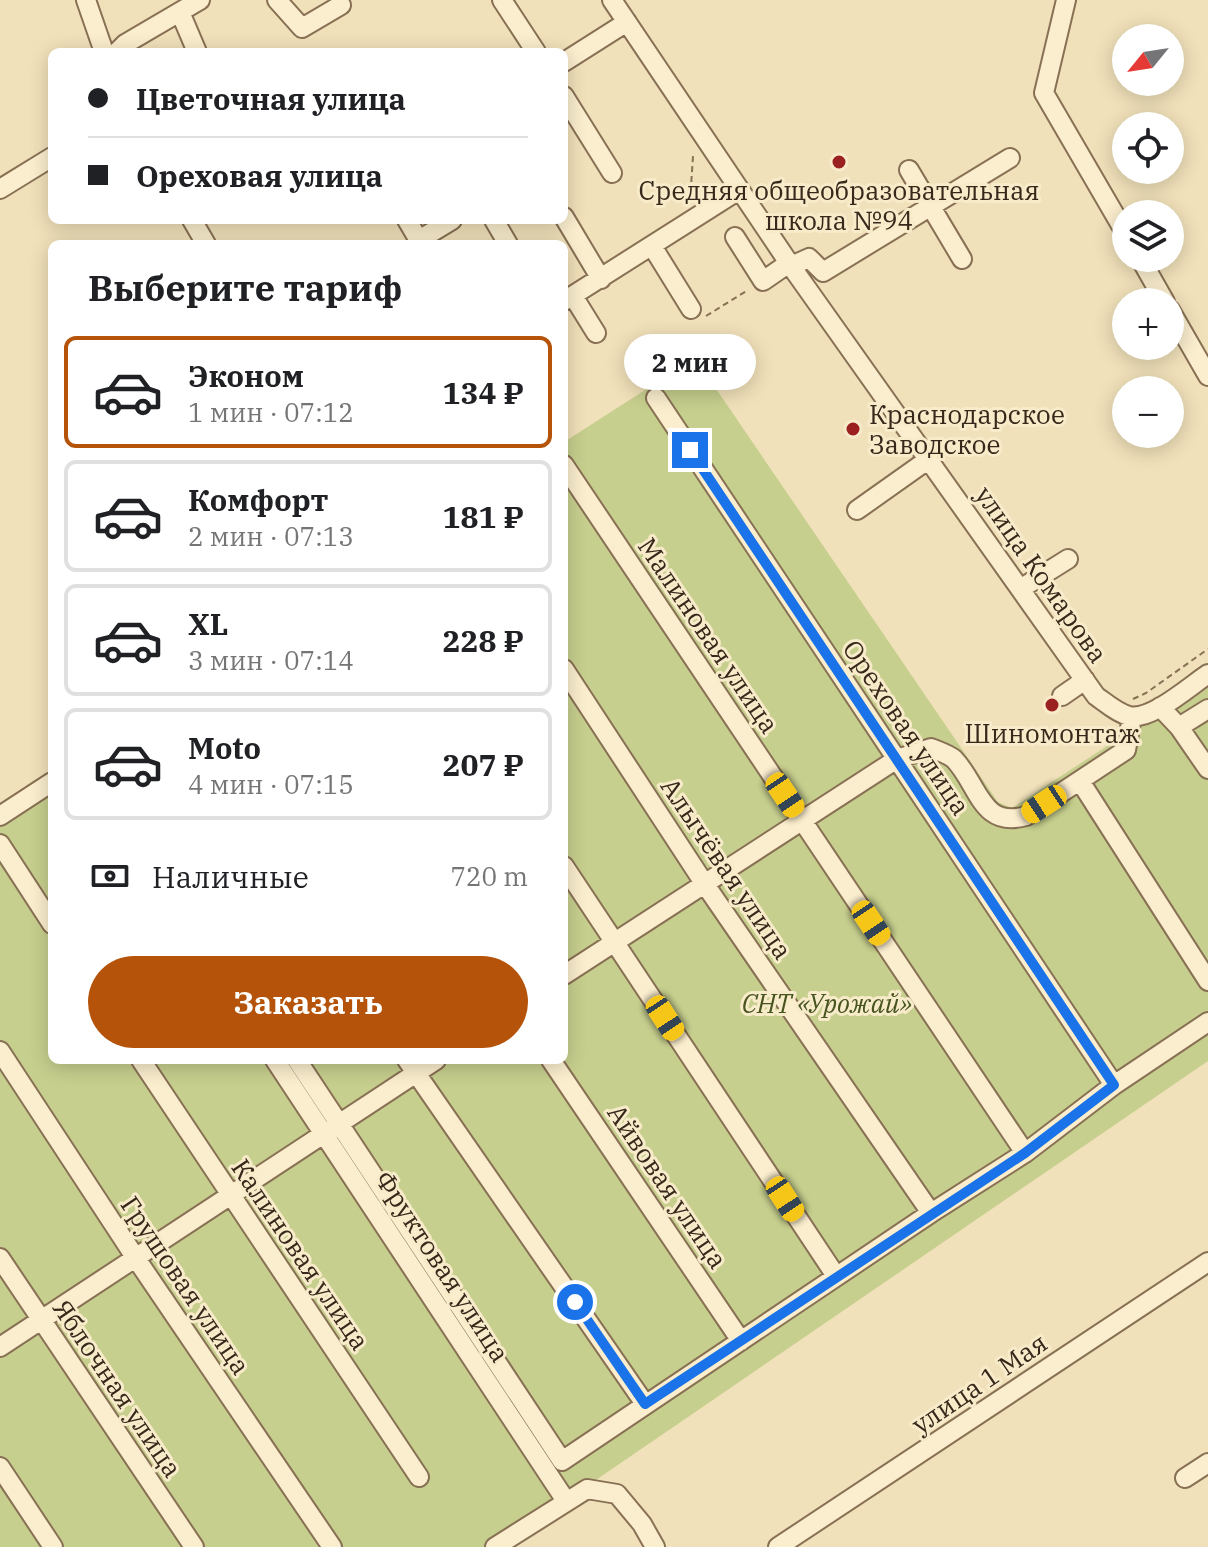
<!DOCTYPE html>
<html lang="ru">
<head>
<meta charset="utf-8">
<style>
	body { margin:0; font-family:"IBM Plex Serif",serif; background:#f6f6f6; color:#202124; height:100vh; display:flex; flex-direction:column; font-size:30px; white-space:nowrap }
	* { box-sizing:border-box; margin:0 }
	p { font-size:26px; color:#757577 }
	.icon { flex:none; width:44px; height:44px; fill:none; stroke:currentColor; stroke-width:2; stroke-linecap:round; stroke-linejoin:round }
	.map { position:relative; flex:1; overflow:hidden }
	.details { position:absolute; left:48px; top:240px; width:520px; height:824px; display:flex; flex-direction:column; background:#fff; border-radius:12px; box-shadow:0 4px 20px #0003 }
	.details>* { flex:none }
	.top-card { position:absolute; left:48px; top:48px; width:520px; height:176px; border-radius:12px; box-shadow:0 4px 20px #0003; display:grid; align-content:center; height:176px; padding:0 40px; background:#fff }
	.needle { width:52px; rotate:240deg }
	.buttons { position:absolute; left:1112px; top:24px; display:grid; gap:16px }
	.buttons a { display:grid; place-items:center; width:72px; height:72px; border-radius:50%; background:#fff; box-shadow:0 4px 20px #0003; font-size:40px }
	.end { position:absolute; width:36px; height:36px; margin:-18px; border:10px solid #1a73e8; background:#fff; box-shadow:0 0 0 4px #fff }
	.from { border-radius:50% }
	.bubble { position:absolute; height:56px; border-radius:28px; background:#fff; box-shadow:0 4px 20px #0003; font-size:26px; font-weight:700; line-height:56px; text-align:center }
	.car { position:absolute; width:24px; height:48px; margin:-24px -12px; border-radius:10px; box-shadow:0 0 6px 2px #0007; background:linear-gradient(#f5c518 24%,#345 0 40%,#f5c518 0 76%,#345 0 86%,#f5c518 0) }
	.top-card b { display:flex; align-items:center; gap:28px; height:76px; font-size:30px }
	.top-card b+b { border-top:2px solid #e0e0e0 }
	.top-card i { width:20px; height:20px; background:#202124 }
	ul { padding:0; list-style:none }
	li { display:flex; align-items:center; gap:24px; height:112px; margin:0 16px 12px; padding:0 24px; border:4px solid #e0e0e0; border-radius:12px }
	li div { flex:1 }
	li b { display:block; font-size:30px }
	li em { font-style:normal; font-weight:700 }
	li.on { border-color:#b45309 }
	li>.icon { width:72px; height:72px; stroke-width:1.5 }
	h2 { padding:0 40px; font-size:36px; line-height:96px }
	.pay { display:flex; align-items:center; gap:20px; height:88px; padding:0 40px; font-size:30px }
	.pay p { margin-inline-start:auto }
	.primary-button { display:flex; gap:16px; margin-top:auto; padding:16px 40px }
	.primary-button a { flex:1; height:92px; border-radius:48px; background:#b45309; color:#fff; font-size:32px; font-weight:700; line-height:92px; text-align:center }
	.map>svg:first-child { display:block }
	.green { fill:#c7cf8e }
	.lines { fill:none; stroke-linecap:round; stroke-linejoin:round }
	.minor-casing { stroke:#887054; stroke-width:22 }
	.path { stroke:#887054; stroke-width:2; stroke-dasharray:6 4; stroke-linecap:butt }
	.minor { stroke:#fbeece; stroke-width:18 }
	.route { stroke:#1a73e8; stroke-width:10 }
	.poi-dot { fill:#9b2020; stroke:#f8ebca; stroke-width:3 }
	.labels { text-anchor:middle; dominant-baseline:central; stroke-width:6; stroke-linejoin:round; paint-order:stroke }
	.poi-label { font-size:26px; fill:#36281a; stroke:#f8ebca }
	.street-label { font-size:26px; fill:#36281a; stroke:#f8ebca }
	.park-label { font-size:26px; font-style:italic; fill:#47541f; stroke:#f8ebca }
</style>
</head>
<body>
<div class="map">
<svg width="1208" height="1547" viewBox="0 0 1208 1547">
	<rect width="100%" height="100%" fill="#f1e1ba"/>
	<path class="green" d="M 695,358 L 998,802 L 1012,808 L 1208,680 L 1208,1061 L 498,1547 L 0,1547 L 0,816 L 52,781 L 52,1060 L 564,1060 L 564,442 Z"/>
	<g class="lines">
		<defs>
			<path id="minor" d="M 86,0 L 104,52
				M 277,0 L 302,28 L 341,5
				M 502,0 L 536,52
				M 612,0 L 791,266 L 1096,696 C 1106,703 1117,713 1129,716 C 1151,721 1190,686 1208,674
				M 1066,0 L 1044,93 L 1126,234
				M 180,12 L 197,52
				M 117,52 L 125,44 L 200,0
				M 564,62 L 627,22
				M 564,96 L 612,173
				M 909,170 L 962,259
				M 0,189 L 52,157
				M 564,217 L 601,279
				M 192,220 L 206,244
				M 407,220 L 421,244
				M 494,220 L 508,244
				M 735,237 L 763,281 L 789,263
				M 419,240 L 452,220
				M 652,246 L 691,309
				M 1140,258 L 1165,302
				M 791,266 L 809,258 L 823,272 L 1010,158
				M 573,296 L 596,333
				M 564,301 L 739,190
				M 1170,310 L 1208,376
				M 656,398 L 1114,1085
				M 564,465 L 1025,1153
				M 857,510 L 929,459
				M 1020,589 L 1068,559
				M 564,669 L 704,883 L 931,1213
				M 1062,696 L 1085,680
				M 1160,707 L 1179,727 L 1208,769
				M 1179,727 L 1208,709
				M 1080,781 L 1208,981
				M 0,816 L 52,782
				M 0,844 L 52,924
				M 564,866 L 836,1276
				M 564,975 L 897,759 L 931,748 C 938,751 948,754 954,759 C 979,785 981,829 1026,816 L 1126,750 L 1132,717
				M 0,1051 L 135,1257 L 332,1547
				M 141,1060 L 419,1477
				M 275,1060 L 566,1501
				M 297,1060 L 562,1461 L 931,1213 L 1025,1153 L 1114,1085 L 1208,1022
				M 407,1060 L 645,1404
				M 551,1060 L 741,1341
				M 0,1258 L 194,1547
				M 0,1347 L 436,1060
				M 0,1467 L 53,1547
				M 1185,1478 L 1208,1463
				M 495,1547 L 587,1489 L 617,1494 L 642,1524 L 655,1547
				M 778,1547 L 1208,1262"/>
		</defs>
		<use href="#minor" class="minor-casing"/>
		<path class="path" d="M 692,193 L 709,189
			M 690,202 L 693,156
			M 706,316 L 748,290
			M 1133,699 L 1146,693 L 1208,649"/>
		<use href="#minor" class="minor"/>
	</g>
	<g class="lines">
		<path class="route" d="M 575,1302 L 645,1404 L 1025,1153 L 1114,1085 L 690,450"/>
	</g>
	<g class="poi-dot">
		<circle cx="839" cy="162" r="8"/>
		<circle cx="853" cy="429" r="8"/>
		<circle cx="1052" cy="705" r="8"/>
	</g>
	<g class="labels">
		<g class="poi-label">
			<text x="839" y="190">Средняя общеобразовательная<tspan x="839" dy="30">школа №94</tspan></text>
			<text x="869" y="414" text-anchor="start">Краснодарское<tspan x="869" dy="30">Заводское</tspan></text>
			<text x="1052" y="733">Шиномонтаж</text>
		</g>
		<g class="street-label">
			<text transform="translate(1042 574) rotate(55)">улица Комарова</text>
			<text transform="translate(709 635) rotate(56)">Малиновая улица</text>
			<text transform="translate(907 727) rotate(56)">Ореховая улица</text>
			<text transform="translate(727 868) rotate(56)">Алычёвая улица</text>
			<text transform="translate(668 1186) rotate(56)">Айвовая улица</text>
			<text transform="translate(301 1254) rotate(56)">Калиновая улица</text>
			<text transform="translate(443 1266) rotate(57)">Фруктовая улица</text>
			<text transform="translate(186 1285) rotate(56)">Грушовая улица</text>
			<text transform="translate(979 1383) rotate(-34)">улица 1 Мая</text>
			<text transform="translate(118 1388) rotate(56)">Яблочная улица</text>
		</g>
		<g class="park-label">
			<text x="827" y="1003">СНТ «Урожай»</text>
		</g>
	</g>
</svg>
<div class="buttons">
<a><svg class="needle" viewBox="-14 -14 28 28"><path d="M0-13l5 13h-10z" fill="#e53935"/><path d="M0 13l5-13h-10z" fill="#757577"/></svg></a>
<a><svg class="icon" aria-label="locate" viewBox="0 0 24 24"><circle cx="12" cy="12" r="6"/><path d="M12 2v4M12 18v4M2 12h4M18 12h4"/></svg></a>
<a><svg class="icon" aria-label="layers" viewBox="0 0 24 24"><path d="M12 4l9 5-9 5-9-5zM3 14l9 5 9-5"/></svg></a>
<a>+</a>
<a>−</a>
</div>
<i class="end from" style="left:575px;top:1302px"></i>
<i class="end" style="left:690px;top:450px"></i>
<div class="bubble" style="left:624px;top:334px;width:132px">2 мин</div>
<i class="car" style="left:785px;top:795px;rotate:146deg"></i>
<i class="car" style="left:1044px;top:804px;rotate:237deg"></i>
<i class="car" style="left:871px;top:923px;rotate:146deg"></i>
<i class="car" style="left:665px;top:1018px;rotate:147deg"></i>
<i class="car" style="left:785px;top:1199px;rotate:147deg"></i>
<div class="top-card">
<b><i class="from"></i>Цветочная улица</b>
<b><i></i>Ореховая улица</b>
</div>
<section class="details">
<h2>Выберите тариф</h2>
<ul>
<li class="on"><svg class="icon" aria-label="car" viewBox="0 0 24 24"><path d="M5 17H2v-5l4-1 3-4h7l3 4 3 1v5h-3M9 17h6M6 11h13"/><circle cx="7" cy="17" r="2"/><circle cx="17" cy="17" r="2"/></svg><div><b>Эконом</b><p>1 мин · 07:12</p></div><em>134 ₽</em></li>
<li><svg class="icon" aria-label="car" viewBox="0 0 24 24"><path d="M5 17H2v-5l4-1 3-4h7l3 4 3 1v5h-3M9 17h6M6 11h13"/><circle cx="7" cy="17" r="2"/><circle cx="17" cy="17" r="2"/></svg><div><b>Комфорт</b><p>2 мин · 07:13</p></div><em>181 ₽</em></li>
<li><svg class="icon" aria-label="car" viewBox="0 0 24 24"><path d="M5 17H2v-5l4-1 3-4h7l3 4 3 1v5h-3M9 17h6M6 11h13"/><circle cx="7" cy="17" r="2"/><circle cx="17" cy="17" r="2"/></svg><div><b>XL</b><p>3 мин · 07:14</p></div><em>228 ₽</em></li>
<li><svg class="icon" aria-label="car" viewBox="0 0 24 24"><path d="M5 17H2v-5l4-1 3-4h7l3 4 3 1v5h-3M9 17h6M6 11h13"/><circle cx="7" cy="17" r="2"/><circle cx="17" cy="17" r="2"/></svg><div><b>Moto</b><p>4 мин · 07:15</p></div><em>207 ₽</em></li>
</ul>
<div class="pay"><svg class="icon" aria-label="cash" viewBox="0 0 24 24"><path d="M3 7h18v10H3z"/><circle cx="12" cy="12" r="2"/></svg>Наличные<p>720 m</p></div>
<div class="primary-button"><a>Заказать</a></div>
</section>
</div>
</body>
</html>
